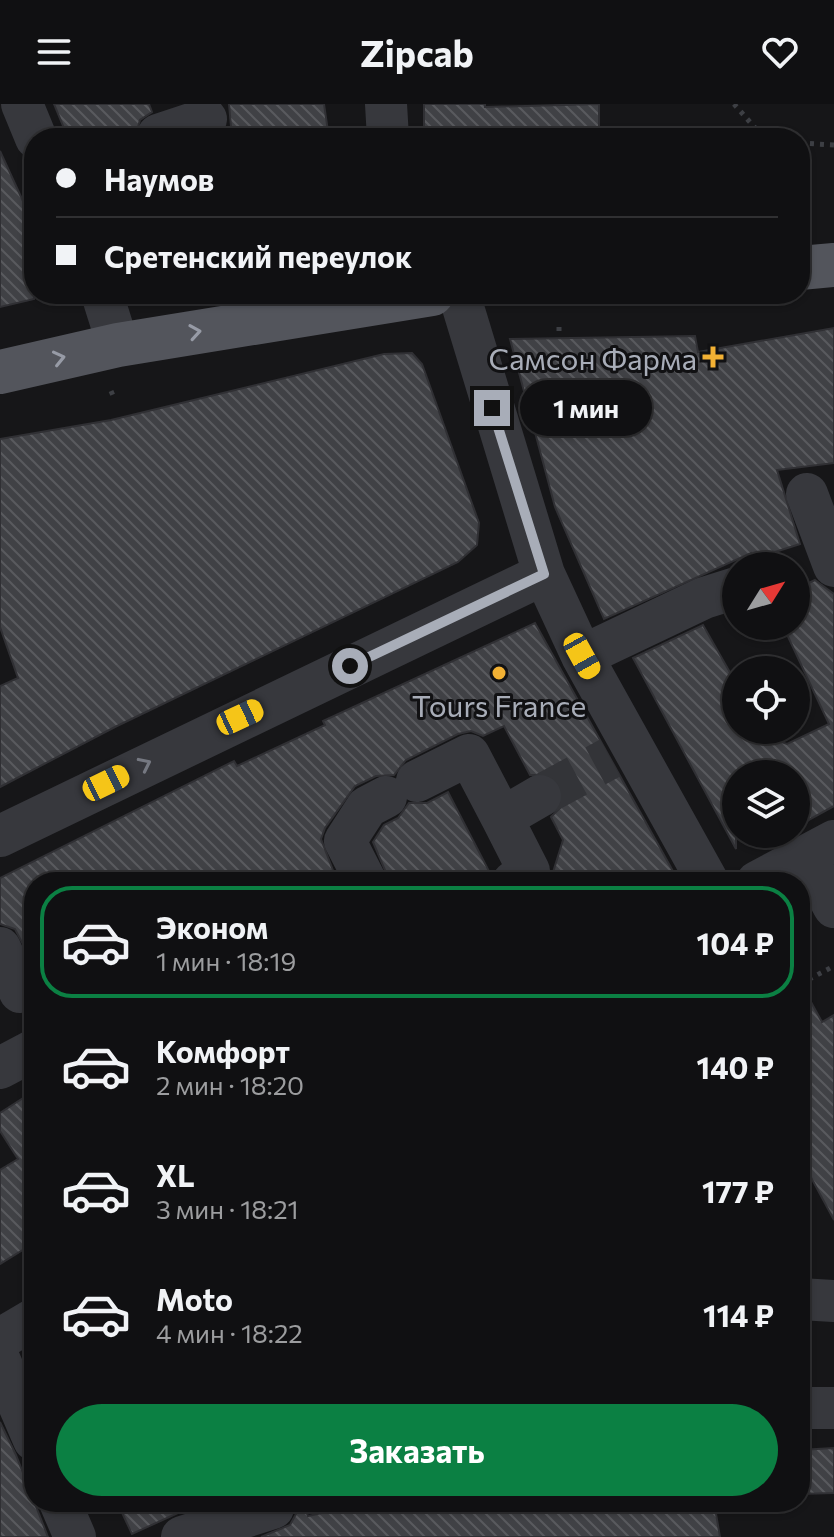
<!DOCTYPE html>
<html lang="ru">
<head>
<meta charset="utf-8">
<style>
	body { margin:0; font-family:Commissioner,sans-serif; background:#19191b; color:#f1f3f6; height:100vh; display:flex; flex-direction:column; font-size:30px; white-space:nowrap }
	* { box-sizing:border-box; margin:0 }
	p { font-size:26px; color:#9c9d9f }
	.icon { flex:none; width:44px; height:44px; fill:none; stroke:currentColor; stroke-width:2; stroke-linecap:round; stroke-linejoin:round }
	.map { position:relative; flex:1; overflow:hidden }
	.details { position:absolute; left:24px; top:768px; width:786px; height:640px; display:flex; flex-direction:column; background:#101012; border-radius:32px; box-shadow:0 2px 6px #0004,0 0 0 2px #303032 }
	.details>* { flex:none }
	.top-card { position:absolute; left:24px; top:24px; width:786px; height:176px; border-radius:32px; box-shadow:0 2px 6px #0004,0 0 0 2px #303032; display:grid; align-content:center; height:176px; padding:0 32px; background:#101012 }
	.needle { width:52px; rotate:53deg }
	.controls { position:absolute; left:722px; top:448px; display:grid; gap:16px }
	.controls a { display:grid; place-items:center; width:88px; height:88px; border-radius:50%; background:#101012; box-shadow:0 2px 6px #0004,0 0 0 2px #303032; font-size:40px }
	.end { position:absolute; width:36px; height:36px; margin:-18px; border:10px solid #a8adb8; background:#111; box-shadow:0 0 0 4px #111 }
	.from { border-radius:50% }
	.bubble { position:absolute; height:56px; border-radius:28px; background:#101012; box-shadow:0 2px 6px #0004,0 0 0 2px #303032; font-size:26px; font-weight:700; line-height:56px; text-align:center }
	.car { position:absolute; width:24px; height:48px; margin:-24px -12px; border-radius:10px; box-shadow:0 0 6px 2px #0007; background:linear-gradient(#f5c518 24%,#345 0 40%,#f5c518 0 76%,#345 0 86%,#f5c518 0) }
	.top-card b { display:flex; align-items:center; gap:28px; height:76px; font-size:30px }
	.top-card b+b { border-top:2px solid #303032 }
	.top-card i { width:20px; height:20px; background:#f1f3f6 }
	ul { padding:14px 0 0; list-style:none }
	li { display:flex; align-items:center; gap:24px; height:112px; margin:0 16px 12px; padding:0 16px; border:4px solid transparent; border-radius:32px }
	li div { flex:1 }
	li b { display:block; font-size:30px }
	li em { font-style:normal; font-weight:700 }
	li.selected { border-color:#0b8043 }
	li>.icon { width:72px; height:72px; stroke-width:1.5 }
	.button { display:flex; gap:16px; margin-top:auto; padding:16px 32px }
	.button a { flex:1; height:92px; border-radius:48px; background:#0b8043; color:#fff; font-size:32px; font-weight:700; line-height:92px; text-align:center }
	header { display:flex; justify-content:space-between; align-items:center; height:104px; padding:0 32px; background:#101012; font-size:36px; font-weight:700 }
	.map>svg:first-child { display:block }
	.building { fill:url(#building-back-hatch); stroke:#303034; stroke-width:2 }
	.lines { fill:none; stroke-linecap:round; stroke-linejoin:round }
	.minor-tunnel { stroke:#333438; stroke-width:42; stroke-dasharray:42 21; stroke-linecap:butt }
	.path { stroke:#3d3f44; stroke-width:5; stroke-dasharray:4 6; stroke-linecap:butt }
	.minor { stroke:#37383d; stroke-width:42 }
	.major { stroke:#53555c; stroke-width:44 }
	.oneway { stroke:#979ba6 }
	.oneway2 { stroke:#757881 }
	.route { stroke:#a8adb8; stroke-width:10 }
	.poi-dot { fill:#f2b134; stroke:#111113; stroke-width:3 }
	.labels { text-anchor:middle; dominant-baseline:central; stroke-width:6; stroke-linejoin:round; paint-order:stroke }
	.poi-label { font-size:30px; fill:#a8adb8; stroke:#111113; text-anchor:end }
</style>
</head>
<body>
<header><svg class="icon" aria-label="menu" viewBox="0 0 24 24"><path d="M4 6h16M4 12h16M4 18h16"/></svg>Zipcab<svg class="icon" aria-label="heart" viewBox="0 0 24 24"><path d="M12 20l-8-8c-3-5 5-10 8-4 3-6 11-1 8 4z"/></svg></header>
<div class="map">
<svg width="834" height="1433" viewBox="0 0 834 1433">
	<defs>
		<pattern id="building-back-hatch" width="6" height="6" patternUnits="userSpaceOnUse" patternTransform="scale(2)"><rect width="6" height="6" fill="#404145"/><path d="M-1 5l2 2M0 0l6 6M5-1l2 2" fill="none" stroke="#595a5e"/></pattern>
	</defs>
	<rect width="100%" height="100%" fill="#161618"/>
	<path class="building" d="M 54,0 L 149,0 L 152,8 L 140,16 L 135,34 L 68,34 Z
		M 229,0 L 324,0 L 329,34 L 232,34 Z
		M 424,0 L 485,0 L 485,3 L 599,0 L 599,34 L 424,34 Z
		M 0,47 L 34,121 L 34,195 L 0,203 Z
		M 834,224 L 834,359 L 777,366 L 800,440 L 753,455 L 751,449 L 604,515 L 555,403 L 510,235 L 695,232 L 698,248 Z
		M 412,249 L 422,260 L 479,419 L 477,441 L 458,458 L 115,623 L 0,683 L 0,582 L 18,574 L 0,523 L 0,335 L 111,316 L 384,250 Z
		M 815,476 L 834,490 L 834,702 L 796,723 L 796,670 L 736,670 L 736,745 L 633,554 L 703,521 L 736,579 L 736,626 L 763,626 L 767,633 L 787,640 L 829,620 L 783,522 L 796,522 L 796,485 Z
		M 535,519 L 679,778 L 550,778 L 563,736 L 551,713 L 561,703 L 564,691 L 561,681 L 551,671 L 530,671 L 504,622 L 483,632 L 471,627 L 458,630 L 406,656 L 394,671 L 376,672 L 355,682 L 325,724 L 321,735 L 334,769 L 317,778 L 34,778 L 34,861 L 15,825 L 0,820 L 0,774 L 234,657 L 237,662 L 325,621 L 323,617 Z
		M 448,688 L 491,771 L 489,778 L 390,778 L 373,738 L 384,721 L 398,714 L 409,699 L 427,699 Z
		M 800,878 L 822,918 L 834,911 L 834,1116 L 800,1053 Z
		M 34,987 L 34,1139 L 0,1160 L 0,1066 L 18,1055 L 0,1027 L 0,1009 Z
		M 0,1318 L 16,1351 L 48,1433 L 0,1433 Z
		M 834,1344 L 834,1389 L 800,1390 L 800,1346 Z
		M 117,1398 L 202,1398 L 132,1430 Z
		M 296,1398 L 303,1398 L 308,1412 L 370,1398 L 714,1398 L 720,1433 L 261,1433 L 290,1421 L 296,1410 Z"/>
	<g class="lines">
		<path class="minor-tunnel" d="M 540,692 L 610,654"/>
		<path class="path" d="M 734,0 L 764,34
			M 800,39 L 834,41
			M 559,227 L 559,221
			M 111,287 L 115,296
			M 800,880 L 834,862"/>
		<path class="minor" d="M 22,0 L 36,34
			M 386,0 L 388,34
			M 158,31 L 206,15
			M 102,190 L 118,241
			M 459,190 L 544,470 L 582,552 L 708,778
			M 807,390 L 834,462
			M 582,552 L 704,494 L 736,484
			M 417,677 L 469,651 L 502,714 L 540,692
			M 502,714 L 529,767 L 513,778
			M 0,732 L 544,470
			M 806,752 L 834,803
			M 366,778 L 345,737 L 367,703 L 386,693
			M 757,778 L 834,737
			M 0,844 L 20,888
			M 0,964 L 34,946
			M 800,1195 L 834,1197
			M 0,1235 L 34,1215
			M 0,1257 L 34,1336
			M 800,1304 L 834,1304
			M 60,1398 L 75,1433
			M 182,1433 L 273,1404"/>
		<path class="major" d="M 800,164 L 834,161
			M 0,268 L 118,241 L 432,190"/>
	</g>
	<defs><path id="oneway-chevron" d="M-2-3.5L2.5 0L-2 3.5" fill="none" stroke-width="1.6" stroke-linecap="round" stroke-linejoin="round" transform="scale(2)"/></defs>
	<g class="oneway">
		<use href="#oneway-chevron" transform="translate(195 228) rotate(-9)"/>
		<use href="#oneway-chevron" transform="translate(59 254) rotate(-13)"/>
	</g>
	<use class="oneway2" href="#oneway-chevron" transform="translate(145 660) rotate(-26)"/>
	<g class="lines">
		<path class="route" d="M 350,562 L 544,470 L 492,304"/>
	</g>
	<g class="poi-dot">
		<path d="M709 241h8v8h8v8h-8v8h-8v-8h-8v-8h8z"/>
		<circle cx="499" cy="569" r="8"/>
	</g>
	<g class="labels">
		<g class="poi-label">
			<text x="697" y="253">Самсон Фарма</text>
			<text x="499" y="600" text-anchor="middle">Tours France</text>
		</g>
	</g>
</svg>
<div class="controls">
<a><svg class="needle" viewBox="-14 -14 28 28"><path d="M0-13l5 13h-10z" fill="#e53935"/><path d="M0 13l5-13h-10z" fill="#9c9d9f"/></svg></a>
<a><svg class="icon" aria-label="locate" viewBox="0 0 24 24"><circle cx="12" cy="12" r="6"/><path d="M12 2v4M12 18v4M2 12h4M18 12h4"/></svg></a>
<a><svg class="icon" aria-label="layers" viewBox="0 0 24 24"><path d="M12 4l9 5-9 5-9-5zM3 14l9 5 9-5"/></svg></a>
</div>
<i class="end from" style="left:350px;top:562px"></i>
<i class="end" style="left:492px;top:304px"></i>
<div class="bubble" style="left:520px;top:276px;width:132px">1 мин</div>
<i class="car" style="left:582px;top:552px;rotate:151deg"></i>
<i class="car" style="left:240px;top:613px;rotate:65deg"></i>
<i class="car" style="left:106px;top:679px;rotate:64deg"></i>
<div class="top-card">
<b><i class="from"></i>Наумов</b>
<b><i></i>Сретенский переулок</b>
</div>
<section class="details">
<ul>
<li class="selected"><svg class="icon" aria-label="car" viewBox="0 0 24 24"><path d="M5 17H2v-5l4-1 3-4h7l3 4 3 1v5h-3M9 17h6M6 11h13"/><circle cx="7" cy="17" r="2"/><circle cx="17" cy="17" r="2"/></svg><div><b>Эконом</b><p>1 мин · 18:19</p></div><em>104 ₽</em></li>
<li><svg class="icon" aria-label="car" viewBox="0 0 24 24"><path d="M5 17H2v-5l4-1 3-4h7l3 4 3 1v5h-3M9 17h6M6 11h13"/><circle cx="7" cy="17" r="2"/><circle cx="17" cy="17" r="2"/></svg><div><b>Комфорт</b><p>2 мин · 18:20</p></div><em>140 ₽</em></li>
<li><svg class="icon" aria-label="car" viewBox="0 0 24 24"><path d="M5 17H2v-5l4-1 3-4h7l3 4 3 1v5h-3M9 17h6M6 11h13"/><circle cx="7" cy="17" r="2"/><circle cx="17" cy="17" r="2"/></svg><div><b>XL</b><p>3 мин · 18:21</p></div><em>177 ₽</em></li>
<li><svg class="icon" aria-label="car" viewBox="0 0 24 24"><path d="M5 17H2v-5l4-1 3-4h7l3 4 3 1v5h-3M9 17h6M6 11h13"/><circle cx="7" cy="17" r="2"/><circle cx="17" cy="17" r="2"/></svg><div><b>Moto</b><p>4 мин · 18:22</p></div><em>114 ₽</em></li>
</ul>
<div class="button"><a>Заказать</a></div>
</section>
</div>
</body>
</html>
